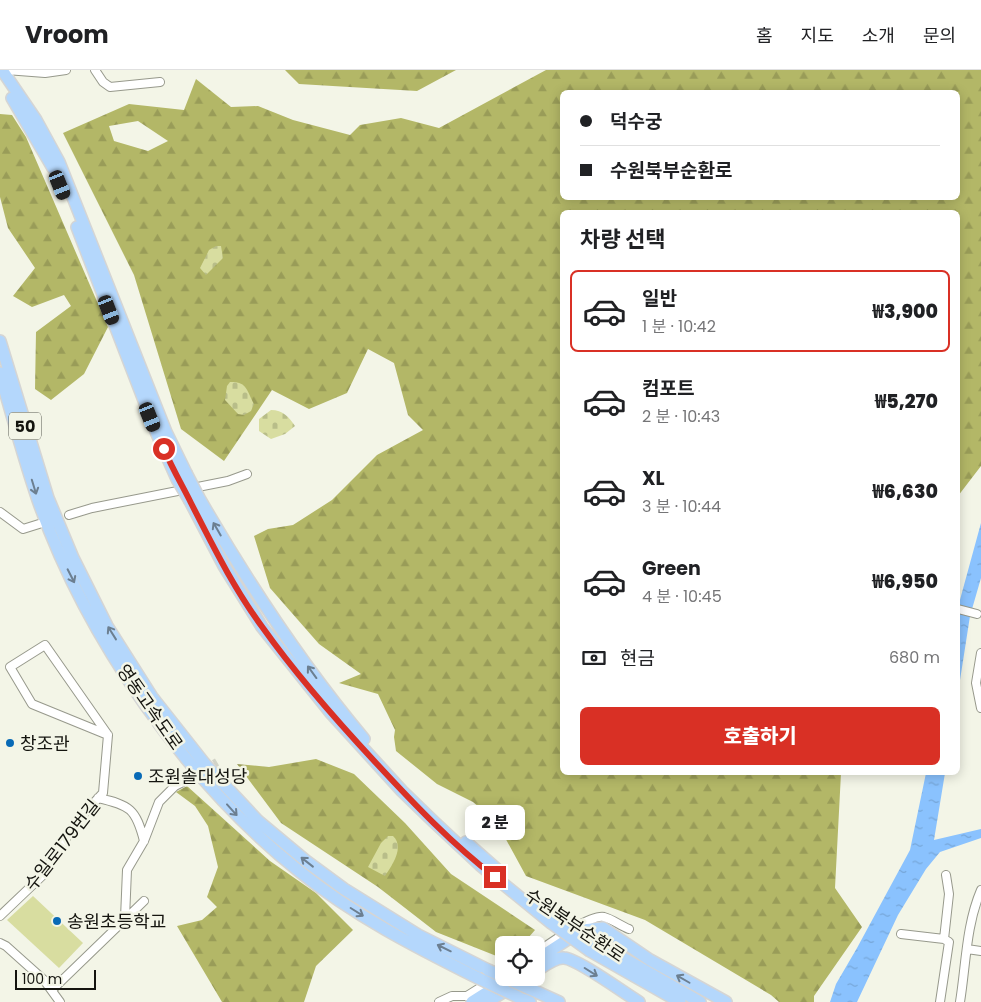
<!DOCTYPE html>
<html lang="ko">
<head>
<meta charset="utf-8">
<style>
	body { margin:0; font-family:Poppins,"Noto Sans KR",sans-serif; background:#f6f6f6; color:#202124; height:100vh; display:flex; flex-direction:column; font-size:19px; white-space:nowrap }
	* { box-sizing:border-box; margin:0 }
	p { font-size:16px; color:#757577 }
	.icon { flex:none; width:28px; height:28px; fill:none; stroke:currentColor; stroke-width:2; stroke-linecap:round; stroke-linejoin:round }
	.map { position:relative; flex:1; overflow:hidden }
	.panel { position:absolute; left:560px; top:140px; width:400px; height:565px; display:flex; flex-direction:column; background:#fff; border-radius:8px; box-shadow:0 2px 12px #0003 }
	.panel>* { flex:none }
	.hud { position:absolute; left:560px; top:20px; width:400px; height:110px; border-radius:8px; box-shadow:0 2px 12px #0003; display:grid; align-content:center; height:110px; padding:0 20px; background:#fff }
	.tools { position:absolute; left:495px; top:866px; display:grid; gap:10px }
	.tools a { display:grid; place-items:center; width:50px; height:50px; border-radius:8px; background:#fff; box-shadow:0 2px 12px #0003; font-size:25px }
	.scale { position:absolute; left:15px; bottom:12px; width:81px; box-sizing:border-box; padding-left:5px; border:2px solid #14140f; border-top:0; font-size:14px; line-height:18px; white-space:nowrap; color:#14140f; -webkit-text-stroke:4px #f3f5e7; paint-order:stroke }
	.end { position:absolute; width:22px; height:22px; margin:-11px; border:6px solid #d93025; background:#fff; box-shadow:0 0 0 2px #fff }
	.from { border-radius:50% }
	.bubble { position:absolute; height:35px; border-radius:8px; background:#fff; box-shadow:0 2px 12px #0003; font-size:16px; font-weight:800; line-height:35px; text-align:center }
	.car { position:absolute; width:15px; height:30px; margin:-15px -8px; border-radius:6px; box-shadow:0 0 4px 1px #0007; background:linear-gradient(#222 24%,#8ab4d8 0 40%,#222 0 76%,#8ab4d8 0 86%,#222 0) }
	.hud b { display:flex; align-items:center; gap:18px; height:48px; font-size:19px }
	.hud b+b { border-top:1px solid #e0e0e0 }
	.hud i { width:12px; height:12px; background:#202124 }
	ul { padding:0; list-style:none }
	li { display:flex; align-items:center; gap:15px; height:82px; margin:0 10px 8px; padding:0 10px; border:2px solid transparent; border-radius:8px }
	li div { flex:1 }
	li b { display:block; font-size:19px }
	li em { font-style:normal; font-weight:800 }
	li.selected { border-color:#d93025 }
	li>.icon { width:45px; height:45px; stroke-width:1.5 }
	h2 { padding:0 20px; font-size:22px; line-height:60px }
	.pay { display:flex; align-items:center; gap:12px; height:55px; padding:0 20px; font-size:19px }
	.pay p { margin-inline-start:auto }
	.action { display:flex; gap:10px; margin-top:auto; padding:10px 20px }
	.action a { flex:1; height:58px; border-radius:8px; background:#d93025; color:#fff; font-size:20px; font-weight:800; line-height:58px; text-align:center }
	header { display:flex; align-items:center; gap:30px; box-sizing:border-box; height:70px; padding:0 25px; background:#fff; border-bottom:1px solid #e0e0e0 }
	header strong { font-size:24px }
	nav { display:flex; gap:28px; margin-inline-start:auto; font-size:18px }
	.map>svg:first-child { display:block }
	.forest { fill:url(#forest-firs); fill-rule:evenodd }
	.cemetery { fill:url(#cemetery-stones) }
	.garden { fill:#d8dda0 }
	.water { fill:url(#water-ripples) }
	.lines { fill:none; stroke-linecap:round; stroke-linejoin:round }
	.minor-tunnel { stroke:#d2d3c7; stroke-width:8; stroke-dasharray:8 4; stroke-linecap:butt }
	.minor-casing { stroke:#97998c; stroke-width:10 }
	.highway-casing { stroke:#d5d5d4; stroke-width:14 }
	.minor { stroke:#fff; stroke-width:8 }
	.highway { stroke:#b4d7fc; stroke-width:11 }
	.highway-bridge-casing { stroke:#d5d5d4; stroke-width:14; stroke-linecap:butt }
	.highway-bridge { stroke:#b4d7fc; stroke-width:11 }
	.oneway { stroke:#6c7f91 }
	.route { stroke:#d93025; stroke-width:6 }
	.poi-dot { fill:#086ab6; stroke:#f3f5e7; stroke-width:2 }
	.labels { text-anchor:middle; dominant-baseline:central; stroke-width:5; stroke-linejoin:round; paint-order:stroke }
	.shield { fill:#f3f5e7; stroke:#575850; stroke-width:1 }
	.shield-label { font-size:16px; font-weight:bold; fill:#14140f }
	.street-label { font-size:18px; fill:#14140f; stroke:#f3f5e7 }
	.poi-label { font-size:18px; fill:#14140f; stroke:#f3f5e7; text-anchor:start }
</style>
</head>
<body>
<header>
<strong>Vroom</strong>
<nav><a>홈</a><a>지도</a><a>소개</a><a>문의</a></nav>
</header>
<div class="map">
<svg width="981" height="932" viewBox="0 0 981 932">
	<defs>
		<pattern id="forest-firs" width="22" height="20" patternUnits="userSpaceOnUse" patternTransform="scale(1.25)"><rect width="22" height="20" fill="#b3b767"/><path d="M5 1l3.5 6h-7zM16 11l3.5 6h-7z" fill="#999c58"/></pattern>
		<pattern id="cemetery-stones" width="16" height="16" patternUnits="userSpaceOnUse" patternTransform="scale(1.25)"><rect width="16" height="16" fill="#d8dda0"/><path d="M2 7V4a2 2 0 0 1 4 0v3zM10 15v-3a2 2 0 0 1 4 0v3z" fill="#b8bd89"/></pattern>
		<pattern id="water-ripples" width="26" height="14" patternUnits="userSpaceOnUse" patternTransform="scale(1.25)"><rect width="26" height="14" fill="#8ac2fe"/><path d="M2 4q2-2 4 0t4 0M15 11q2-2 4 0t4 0" fill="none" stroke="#76a6d8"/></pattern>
	</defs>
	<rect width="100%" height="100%" fill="#f3f5e7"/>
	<path class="forest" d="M 285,0 L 456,0 L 417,21 L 299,14 Z
		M 546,0 L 981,0 L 981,396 L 958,426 L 958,142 L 562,142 L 562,702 L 841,703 L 835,818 L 862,857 L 814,926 L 814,932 L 779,932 L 771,925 L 645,850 L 526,806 L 497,753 L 473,732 L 437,714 L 396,681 L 394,667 L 395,660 L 378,624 L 339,613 L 361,604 L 319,574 L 270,518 L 254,466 L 268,459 L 293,455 L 332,430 L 377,385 L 423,360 L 408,345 L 394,293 L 368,279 L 347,323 L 309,339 L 272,320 L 224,391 L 181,359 L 134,205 L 63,63 L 129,34 L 184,40 L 196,9 L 231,37 L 258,36 L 293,50 L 350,65 L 360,55 L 401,48 L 439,58 ZM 562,22 L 958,22 L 958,128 L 562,128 ZM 138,51 L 168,71 L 148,81 L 114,71 L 109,56 Z
		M 0,44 L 12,45 L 26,67 L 108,257 L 84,304 L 51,330 L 35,319 L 36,262 L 71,236 L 64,225 L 32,237 L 13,226 L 35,198 L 8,158 L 0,127 Z
		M 316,689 L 354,704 L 405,753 L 451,804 L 535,860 L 522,875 L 504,875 L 504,889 L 436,862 L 378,817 L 281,753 L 237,694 L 269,697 Z
		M 187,716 L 270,791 L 316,823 L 353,860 L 316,896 L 304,932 L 222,932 L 177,856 L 202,850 L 217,837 L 207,827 L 218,797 L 208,756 L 195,736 L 176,722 Z"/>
	<path class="cemetery" d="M 216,176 L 221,176 L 223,188 L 206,205 L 200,198 L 209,180 Z
		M 230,312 C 247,311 247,321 254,334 L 251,341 L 244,345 L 238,344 L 225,330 L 227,316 Z
		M 271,340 C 283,340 289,347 295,356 L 285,364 L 271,369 L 259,361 L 259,349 Z
		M 388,766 L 393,766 C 405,777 392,795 385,806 L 368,797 L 381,773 Z"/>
	<path class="garden" d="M 33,826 L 83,873 L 59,898 L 7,850 Z"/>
	<path class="water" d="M 981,453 L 981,508 L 970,546 L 958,623 L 958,537 Z
		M 926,703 L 945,703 L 934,770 L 981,759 L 981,768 L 940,782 L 926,799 L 898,845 L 857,932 L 830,932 L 836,914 L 857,878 L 910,780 Z"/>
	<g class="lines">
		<path class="minor-tunnel" d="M 183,712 L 217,692"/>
		<defs>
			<path id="minor" d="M 6,0 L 45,3 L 66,0
				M 95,0 L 103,12 L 110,17 L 160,12
				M 0,442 L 23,459 L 39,454
				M 69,445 L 92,438 L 228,411 L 247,404
				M 958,539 L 977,544
				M 981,583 L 976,613 L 981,638
				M 98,728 C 130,735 136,739 144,771
				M 0,846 L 42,806 L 77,751 L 103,723 L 108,665 L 45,575 L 10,597 L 32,634 L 108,665
				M 125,848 L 127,800 L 144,771 L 159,732 L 175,716 L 183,712
				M 901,864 L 944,869 L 949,872 L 940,932
				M 944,869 L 949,824 L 946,805
				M 0,873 L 6,876 L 44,910 L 60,932
				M 967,879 L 981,881
				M 536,883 C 549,874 590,844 604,847 C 612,849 621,856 629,859
				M 52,920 L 144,831
				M 439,932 L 452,926 L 467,926 L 491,911
				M 960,932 C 966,895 966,855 981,820"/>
			<path id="highway" d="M 2,0 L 36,50 L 59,92 L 166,362 L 186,403
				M 12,28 L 53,98
				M 77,157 L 157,364 L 177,409
				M 0,271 L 48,428 L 73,488 L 107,556 L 152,627 L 204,693 L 258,751 L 306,791 L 344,819 L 418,865 L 488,900
				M 0,303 C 12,346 24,389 38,430 C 86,567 186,711 299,801 C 353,845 416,877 478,908
				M 199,428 C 248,513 301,594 364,669
				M 190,431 L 224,496 L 262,557 L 330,642 L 402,721 L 433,751 L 480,795 L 550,852
				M 466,772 L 501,803
				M 595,872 L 700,932
				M 590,881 L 680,932
				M 536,890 L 582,860 L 603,858 L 650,890 L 726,932
				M 536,901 C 544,896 555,887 564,888 C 578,889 624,923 639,932
				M 528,918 L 559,932
				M 518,927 L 530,932
				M 472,932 L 502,913
				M 487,932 L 526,908"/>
		</defs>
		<use href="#minor" class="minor-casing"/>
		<use href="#highway" class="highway-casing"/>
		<use href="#minor" class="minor"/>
		<use href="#highway" class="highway"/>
		<defs>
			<path id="highway-bridge" d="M 186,403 L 199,428
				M 177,409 L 190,431
				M 556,846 L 595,872
				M 550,852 L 590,881
				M 488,900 L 504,907
				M 478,908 L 518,927
				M 505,908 L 528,918"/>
		</defs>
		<use href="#highway-bridge" class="highway-bridge-casing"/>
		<use href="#highway-bridge" class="highway-bridge"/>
	</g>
	<defs><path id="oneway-shaft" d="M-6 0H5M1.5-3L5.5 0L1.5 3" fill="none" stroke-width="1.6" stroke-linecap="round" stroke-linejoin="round" transform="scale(1.25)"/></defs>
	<g class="oneway">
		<use href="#oneway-shaft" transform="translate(34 417) rotate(73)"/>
		<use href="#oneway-shaft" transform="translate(217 459) rotate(-120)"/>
		<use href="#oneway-shaft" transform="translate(71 506) rotate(63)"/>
		<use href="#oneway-shaft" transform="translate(112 563) rotate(-122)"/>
		<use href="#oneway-shaft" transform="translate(312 602) rotate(-126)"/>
		<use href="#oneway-shaft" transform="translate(232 740) rotate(48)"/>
		<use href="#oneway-shaft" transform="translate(307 792) rotate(-142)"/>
		<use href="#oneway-shaft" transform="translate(357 842) rotate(32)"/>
		<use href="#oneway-shaft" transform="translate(444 878) rotate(-154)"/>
		<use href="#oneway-shaft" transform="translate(591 902) rotate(32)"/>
		<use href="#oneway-shaft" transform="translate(683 909) rotate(-150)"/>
	</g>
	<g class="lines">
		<path class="route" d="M 164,379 C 172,398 182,415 191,433 C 213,476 234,519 263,558 C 297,606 337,651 377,694 C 414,734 452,774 495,807"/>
	</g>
	<g class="poi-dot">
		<circle cx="10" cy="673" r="5"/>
		<circle cx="138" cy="706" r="5"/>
		<circle cx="57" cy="851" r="5"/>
	</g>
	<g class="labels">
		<rect class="shield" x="9" y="342.5" width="32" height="27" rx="4"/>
		<g class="shield-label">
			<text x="25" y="356">50</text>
		</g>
		<g class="street-label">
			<text transform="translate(150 637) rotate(55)">영동고속도로</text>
			<text transform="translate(62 775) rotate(-52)">수일로179번길</text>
			<text transform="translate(575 855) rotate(34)">수원북부순환로</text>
		</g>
		<g class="poi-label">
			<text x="20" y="673">창조관</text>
			<text x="148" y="706">조원솔대성당</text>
			<text x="67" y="851">송원초등학교</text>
		</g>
	</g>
</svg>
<div class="tools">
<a><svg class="icon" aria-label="locate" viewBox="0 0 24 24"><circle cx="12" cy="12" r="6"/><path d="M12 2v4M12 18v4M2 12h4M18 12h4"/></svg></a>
</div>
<div class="scale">100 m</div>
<i class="end from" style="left:164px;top:379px"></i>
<i class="end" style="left:495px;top:807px"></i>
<div class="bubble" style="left:465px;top:735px;width:60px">2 분</div>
<i class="car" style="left:60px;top:115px;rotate:158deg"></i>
<i class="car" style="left:109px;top:240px;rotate:159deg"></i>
<i class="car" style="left:150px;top:347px;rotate:158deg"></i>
<div class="hud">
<b><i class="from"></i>덕수궁</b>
<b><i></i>수원북부순환로</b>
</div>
<section class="panel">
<h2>차량 선택</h2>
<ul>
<li class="selected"><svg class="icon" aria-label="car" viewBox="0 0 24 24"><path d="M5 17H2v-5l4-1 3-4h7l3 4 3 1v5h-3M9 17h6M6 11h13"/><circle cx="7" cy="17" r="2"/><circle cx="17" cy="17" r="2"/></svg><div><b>일반</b><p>1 분 · 10:42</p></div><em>₩3,900</em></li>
<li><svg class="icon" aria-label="car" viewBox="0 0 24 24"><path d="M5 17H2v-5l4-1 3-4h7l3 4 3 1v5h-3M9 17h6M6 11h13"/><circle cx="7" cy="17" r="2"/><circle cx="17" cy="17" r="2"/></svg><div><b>컴포트</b><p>2 분 · 10:43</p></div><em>₩5,270</em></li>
<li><svg class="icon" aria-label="car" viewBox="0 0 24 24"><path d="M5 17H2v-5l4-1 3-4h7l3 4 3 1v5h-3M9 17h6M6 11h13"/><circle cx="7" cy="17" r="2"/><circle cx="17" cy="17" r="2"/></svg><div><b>XL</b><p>3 분 · 10:44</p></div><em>₩6,630</em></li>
<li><svg class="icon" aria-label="car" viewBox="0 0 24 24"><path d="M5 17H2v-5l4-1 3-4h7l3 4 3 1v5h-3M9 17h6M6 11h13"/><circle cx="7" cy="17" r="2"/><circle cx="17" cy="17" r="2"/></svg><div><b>Green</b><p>4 분 · 10:45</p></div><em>₩6,950</em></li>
</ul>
<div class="pay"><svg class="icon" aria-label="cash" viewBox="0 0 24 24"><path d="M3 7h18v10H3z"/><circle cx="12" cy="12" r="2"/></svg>현금<p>680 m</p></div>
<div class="action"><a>호출하기</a></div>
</section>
</div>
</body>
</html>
